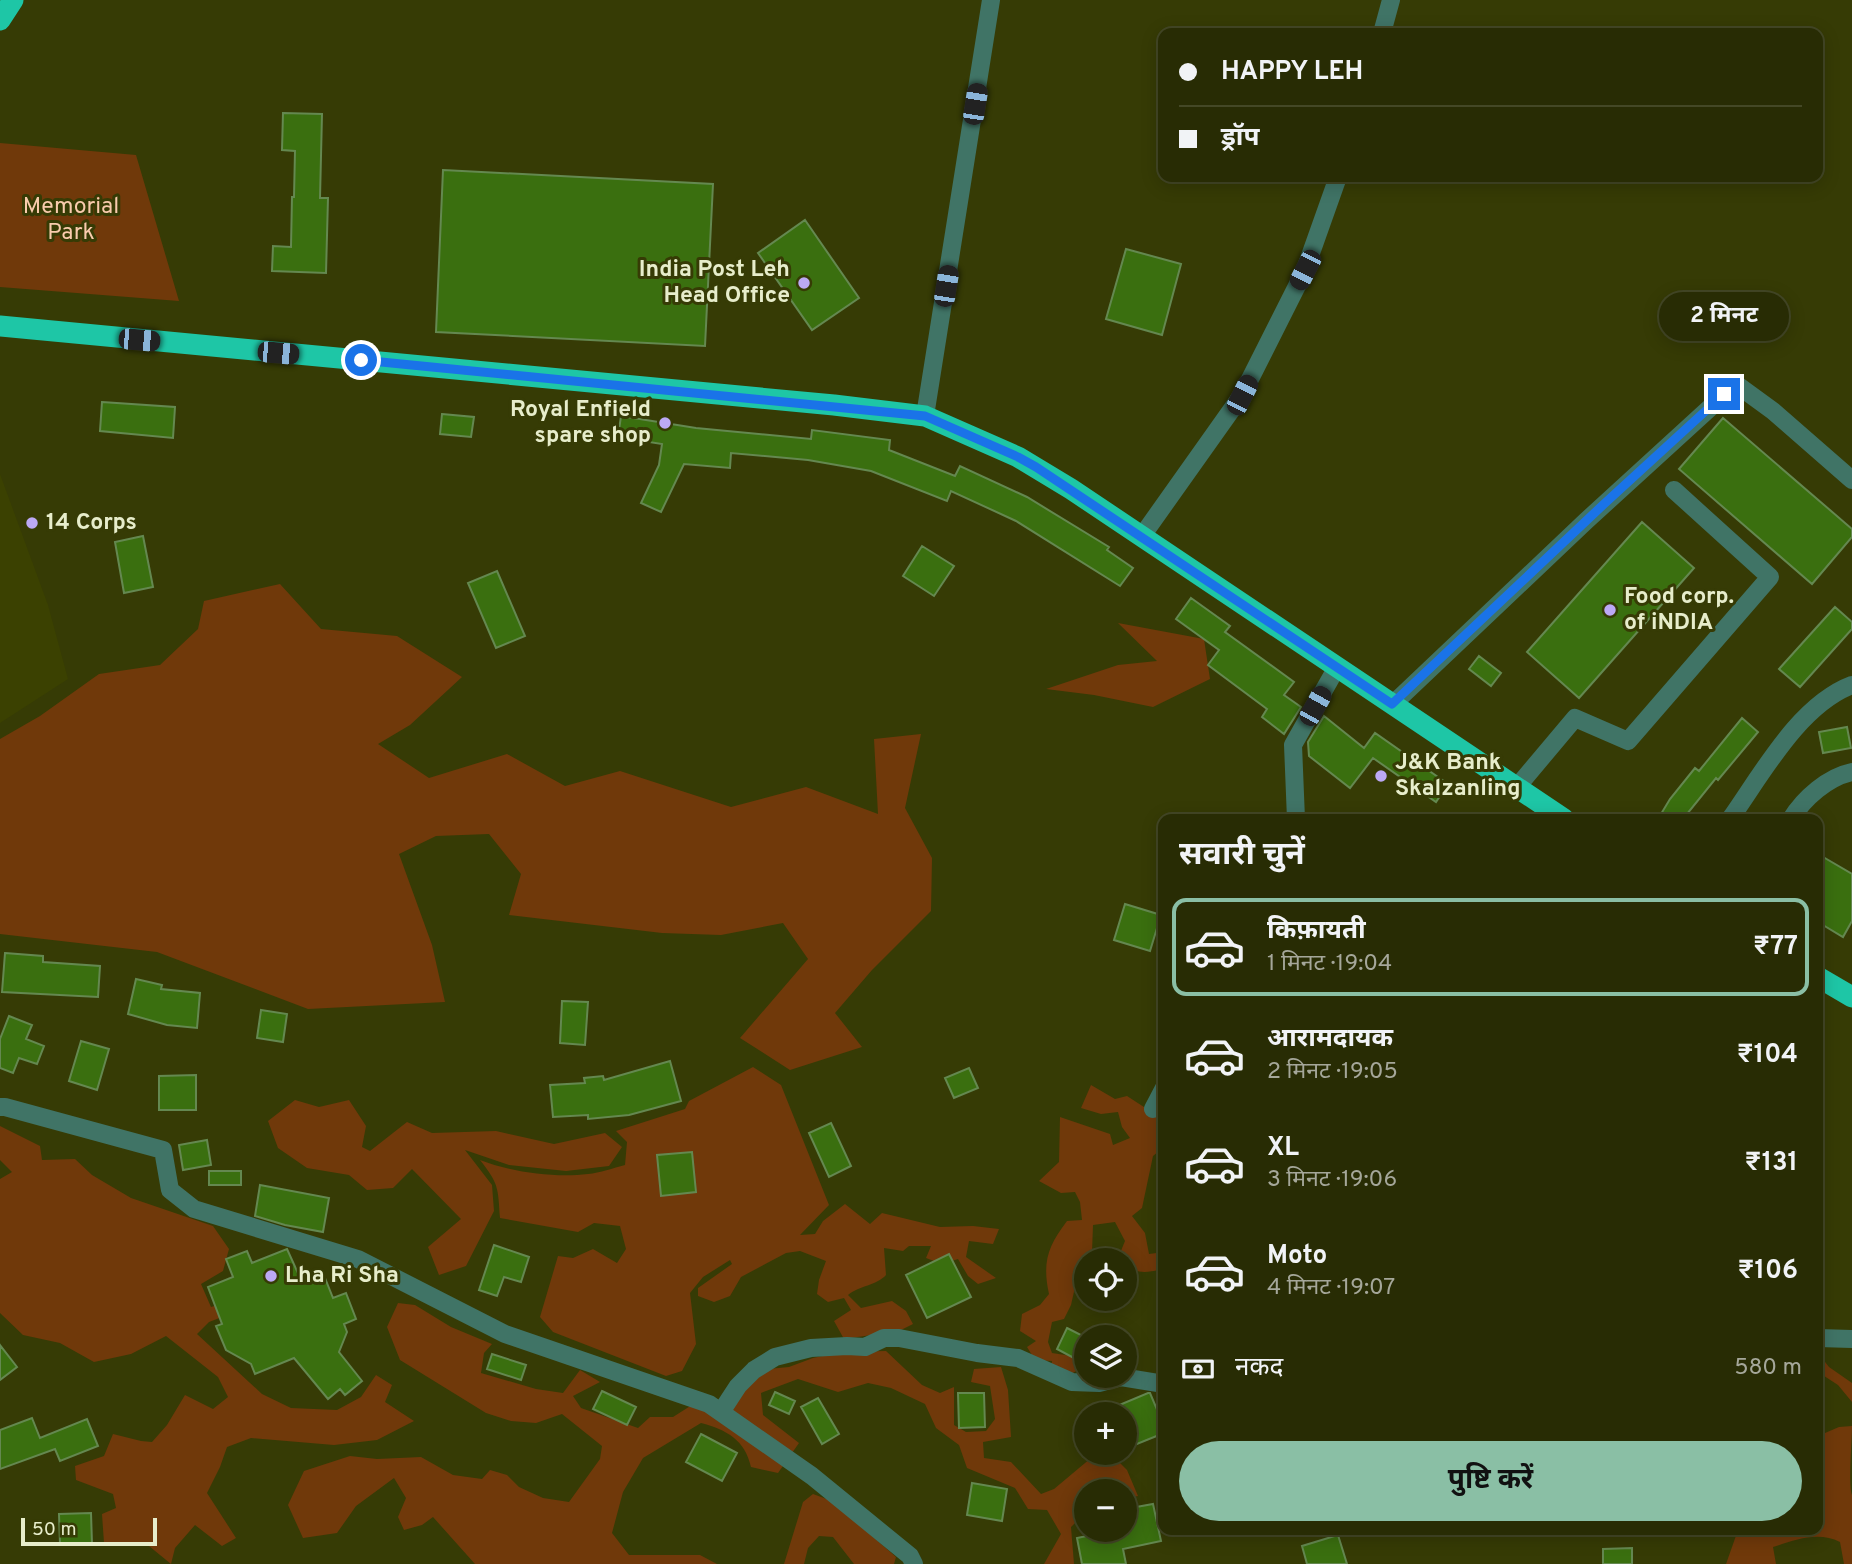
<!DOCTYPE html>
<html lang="hi">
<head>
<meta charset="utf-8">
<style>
	body { margin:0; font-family:Overpass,"Noto Sans Devanagari",sans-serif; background:#343813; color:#f1f3f6; height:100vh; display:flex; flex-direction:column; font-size:26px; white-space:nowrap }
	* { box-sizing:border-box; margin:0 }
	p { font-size:23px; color:#a5a79a }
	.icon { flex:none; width:38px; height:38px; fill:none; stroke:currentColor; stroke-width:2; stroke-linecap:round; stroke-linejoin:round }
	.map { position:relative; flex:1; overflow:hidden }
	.side { position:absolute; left:1158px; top:814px; width:665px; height:721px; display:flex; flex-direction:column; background:#282c04; border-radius:14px; box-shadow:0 4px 18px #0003,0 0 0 2px #444826 }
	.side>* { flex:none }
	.guide { position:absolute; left:1158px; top:28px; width:665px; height:154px; border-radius:14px; box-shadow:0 4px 18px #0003,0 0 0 2px #444826; display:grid; align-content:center; height:154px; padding:0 21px; background:#282c04 }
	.controls { position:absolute; left:1074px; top:1248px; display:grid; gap:14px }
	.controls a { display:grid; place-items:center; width:63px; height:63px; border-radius:50%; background:#282c04; box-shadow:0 4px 18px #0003,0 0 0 2px #444826; font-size:35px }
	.scale { position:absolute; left:21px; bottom:18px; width:136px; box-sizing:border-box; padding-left:7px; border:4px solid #e7edcb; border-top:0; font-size:19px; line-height:24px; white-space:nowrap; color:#e7edcb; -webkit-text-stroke:5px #363b05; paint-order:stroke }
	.end { position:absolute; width:32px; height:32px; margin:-16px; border:9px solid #1a73e8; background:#fff; box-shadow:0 0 0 4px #fff }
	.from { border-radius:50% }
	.bubble { position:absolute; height:49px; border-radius:24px; background:#282c04; box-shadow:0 4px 18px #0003,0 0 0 2px #444826; font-size:23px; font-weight:700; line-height:49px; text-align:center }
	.car { position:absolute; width:21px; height:42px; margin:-21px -10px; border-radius:9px; box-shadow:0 0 5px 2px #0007; background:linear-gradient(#222 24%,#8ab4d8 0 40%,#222 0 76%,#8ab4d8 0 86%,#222 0) }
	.guide b { display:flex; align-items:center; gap:24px; height:66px; font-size:26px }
	.guide b+b { border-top:2px solid #444826 }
	.guide i { width:18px; height:18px; background:#f1f3f6 }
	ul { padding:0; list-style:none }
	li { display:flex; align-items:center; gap:21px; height:98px; margin:0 14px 10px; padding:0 7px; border:4px solid transparent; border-radius:14px }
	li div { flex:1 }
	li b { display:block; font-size:26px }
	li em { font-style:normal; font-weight:700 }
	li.active { border-color:#8abfa5 }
	li>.icon { width:63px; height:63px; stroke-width:1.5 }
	h2 { padding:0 21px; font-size:32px; line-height:84px }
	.pay { display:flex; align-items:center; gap:18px; height:77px; padding:0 21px; font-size:26px }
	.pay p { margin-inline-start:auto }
	.primary-button { display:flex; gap:14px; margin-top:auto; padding:14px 21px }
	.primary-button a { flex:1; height:80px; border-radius:42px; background:#8abfa5; color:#111; font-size:28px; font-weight:700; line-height:80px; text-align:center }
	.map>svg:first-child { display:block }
	.built { fill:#3b4101 }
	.green { fill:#70390a }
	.building { fill:#3a6f0f; stroke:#648850; stroke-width:2 }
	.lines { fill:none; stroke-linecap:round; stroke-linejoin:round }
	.minor { stroke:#407466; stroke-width:18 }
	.highway { stroke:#1ec6a6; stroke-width:21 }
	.route { stroke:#1a73e8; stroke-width:9 }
	.poi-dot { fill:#bca9f5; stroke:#363b05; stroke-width:2.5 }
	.labels { text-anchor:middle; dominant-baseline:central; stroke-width:6; stroke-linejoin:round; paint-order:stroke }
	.park-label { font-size:23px; fill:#f9cbad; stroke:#363b05 }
	.poi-label { font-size:23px; font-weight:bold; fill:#e7edcb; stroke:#363b05; text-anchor:start }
</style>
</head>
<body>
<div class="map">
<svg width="1852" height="1564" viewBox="0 0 1852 1564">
	<rect width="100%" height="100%" fill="#363b05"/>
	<path class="built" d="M 0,474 L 48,605 L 68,679 L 0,723 Z"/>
	<path class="green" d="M 0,143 L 136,155 L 179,301 L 0,287 Z
		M 280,584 L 321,629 L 397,636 L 462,677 L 410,725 L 378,744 L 429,778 L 507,754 L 565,786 L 620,771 L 731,807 L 806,787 L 878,814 L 874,739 L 921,734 L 905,808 L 932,858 L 931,911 L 872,970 L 835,1013 L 862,1047 L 790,1070 L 740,1038 L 808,959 L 783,923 L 721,935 L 662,933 L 509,915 L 521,874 L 489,834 L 436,836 L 399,854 L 432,945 L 445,1002 L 308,1009 L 157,952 L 0,934 L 0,739 L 40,716 L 99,674 L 160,665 L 198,629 L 204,601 Z
		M 1118,623 L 1204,639 L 1210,679 L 1153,707 L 1094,695 L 1046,689 L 1118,665 L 1157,661 Z
		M 753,1067 L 781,1085 L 829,1205 L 800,1235 L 815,1234 L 823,1221 L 845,1204 L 870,1224 L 882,1213 L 940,1227 L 973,1226 L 999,1229 L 993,1244 L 969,1241 L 966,1257 L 996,1278 L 978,1284 L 968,1276 L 958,1259 L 942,1264 L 926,1258 L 931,1246 L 909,1246 L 903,1251 L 884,1248 L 886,1275 C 876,1286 860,1285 848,1295 L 861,1308 L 892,1301 L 906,1311 L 913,1324 L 899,1331 L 844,1339 L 834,1321 L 851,1310 L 844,1298 L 828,1302 L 817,1294 L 819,1280 L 826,1261 L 800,1251 L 786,1253 L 741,1277 L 730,1296 L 714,1302 L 698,1296 L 698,1288 L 732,1264 L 730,1260 L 703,1277 L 690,1293 L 696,1344 L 682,1371 L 666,1376 L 553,1332 L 540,1317 L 558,1256 L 573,1258 L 593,1249 L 617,1263 L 626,1249 L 620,1226 L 594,1223 L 578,1232 L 500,1218 C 498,1188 499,1184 480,1160 C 511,1172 554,1178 588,1174 C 600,1173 613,1168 625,1165 L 627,1142 L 616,1131 L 685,1109 L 689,1101 Z
		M 1091,1085 L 1115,1099 L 1127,1096 L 1164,1120 L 1164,1147 L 1153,1156 L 1142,1208 L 1132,1216 L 1145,1233 L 1149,1254 L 1164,1252 L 1164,1269 C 1149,1272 1138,1275 1125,1265 L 1125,1260 L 1118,1258 L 1125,1241 L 1115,1222 L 1093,1225 L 1092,1252 L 1078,1274 L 1071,1305 L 1064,1319 L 1052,1322 L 1048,1342 L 1052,1353 L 1078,1357 L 1080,1369 L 1069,1375 L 1051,1367 L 1052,1361 L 1035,1360 L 1027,1347 L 1036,1341 L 1020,1331 L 1022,1314 L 1040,1305 L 1049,1294 C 1042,1262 1048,1246 1067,1221 L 1082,1220 L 1080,1202 L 1075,1192 L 1061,1193 L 1039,1181 L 1059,1162 L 1060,1117 L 1110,1134 L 1113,1145 L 1130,1138 L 1122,1127 L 1118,1112 L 1101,1114 L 1081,1108 Z
		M 295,1100 L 319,1107 L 349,1100 L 366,1126 L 362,1147 L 370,1151 L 407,1122 L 432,1133 L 496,1131 L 554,1144 L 605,1133 L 622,1147 L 609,1166 L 566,1171 L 509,1165 L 465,1150 L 492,1185 L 494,1211 L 466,1266 L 439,1275 L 428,1247 L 461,1219 L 412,1169 L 393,1188 L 367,1190 L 349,1175 L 307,1168 L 278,1148 L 268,1121 Z
		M 0,1126 L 40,1146 L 42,1160 L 75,1159 L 92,1175 L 131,1198 L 213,1226 L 229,1249 L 223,1271 L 201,1284 L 211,1307 L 246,1297 L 243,1309 L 209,1322 L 197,1334 L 262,1394 L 291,1408 L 337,1410 L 361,1397 L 376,1375 L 392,1385 L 385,1402 L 414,1421 L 377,1440 L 334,1445 L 251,1438 L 227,1447 L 220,1467 L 207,1493 L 236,1538 L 222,1546 L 195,1525 L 175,1548 L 171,1564 L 149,1546 L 104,1543 L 102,1514 L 116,1508 L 113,1494 L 76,1480 L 75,1466 L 104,1456 L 113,1434 L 141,1441 L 152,1442 L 167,1425 L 185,1395 L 213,1409 L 228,1397 L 218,1377 L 166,1336 L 131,1354 L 94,1362 L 60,1343 L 23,1335 L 0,1313 L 0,1179 L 12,1172 L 0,1160 Z
		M 398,1303 L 415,1305 L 451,1327 L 492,1344 L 484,1353 L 481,1373 L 536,1389 L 563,1393 L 580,1370 L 600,1382 L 573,1396 L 581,1408 L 638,1428 L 650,1417 L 673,1417 L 695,1403 L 709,1409 L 745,1389 L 768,1369 L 789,1367 L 813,1358 L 842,1352 L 886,1351 L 922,1385 L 940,1393 L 954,1387 L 954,1425 L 966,1432 L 986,1431 L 995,1419 L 990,1386 L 971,1382 L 974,1369 L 1001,1367 L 1008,1390 L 1011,1437 L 983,1442 L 984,1458 L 1011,1462 L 1041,1494 L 1054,1489 L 1097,1453 L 1110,1453 L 1127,1470 L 1138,1496 L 1125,1499 L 1125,1491 L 1087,1491 L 1087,1511 L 1071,1527 L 1074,1564 L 1044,1564 L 1061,1534 L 1047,1510 L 1028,1509 L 1015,1488 L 967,1468 L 959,1445 L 936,1428 L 925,1404 L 891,1388 L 868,1383 L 838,1392 L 798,1379 L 761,1393 L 763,1415 L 799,1443 L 778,1473 L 751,1467 C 745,1440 727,1430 701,1423 L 643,1458 L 623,1492 L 612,1533 L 629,1555 L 700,1555 L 717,1564 L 475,1564 L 433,1517 L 422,1525 L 404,1530 L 398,1517 L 406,1498 L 394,1478 L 356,1506 L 337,1533 L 303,1538 L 288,1505 L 304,1471 L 350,1456 L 377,1459 L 421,1457 L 453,1475 L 482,1479 L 490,1470 L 507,1475 L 519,1487 L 543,1498 L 569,1502 L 600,1459 L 602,1446 L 562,1414 L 536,1423 L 511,1421 L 486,1413 L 400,1360 L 387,1327 Z
		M 1818,1353 L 1829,1367 L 1852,1383 L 1852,1402 L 1838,1385 L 1818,1372 Z
		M 1852,1426 C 1852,1441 1848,1485 1852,1495 L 1852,1564 L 1844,1564 L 1840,1542 C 1818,1531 1795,1540 1773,1547 L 1776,1564 L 1726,1564 L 1738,1530 L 1818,1530 L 1818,1436 L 1839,1427 Z
		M 813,1494 L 832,1501 L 896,1557 L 894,1564 L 854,1564 L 833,1537 L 819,1536 L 808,1548 L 804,1564 L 784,1564 L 803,1502 Z"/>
	<path class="building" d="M 283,113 L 322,114 L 320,198 L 328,198 L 326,273 L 272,271 L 273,246 L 291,247 L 292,197 L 294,197 L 295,151 L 282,150 Z
		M 443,170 L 713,184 L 705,346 L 436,332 Z
		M 805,220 L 859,298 L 812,330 L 758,253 Z
		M 1126,249 L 1181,264 L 1162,335 L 1106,319 Z
		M 102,402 L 175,407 L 173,438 L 100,431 Z
		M 442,414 L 474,417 L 471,437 L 440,434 Z
		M 621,416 L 696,428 L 811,439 L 812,430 L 890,440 L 889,450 L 955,476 L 960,466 L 1027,497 L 1109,547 L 1107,550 L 1133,568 L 1120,586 L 1016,521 L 951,491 L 947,501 L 871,471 L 808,460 L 731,453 L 730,468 L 684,464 L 661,512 L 641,503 L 659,465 L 662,444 L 618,437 Z
		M 1723,418 L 1852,529 L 1852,537 L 1812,584 L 1679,469 Z
		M 1642,522 L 1694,568 L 1579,698 L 1527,652 Z
		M 143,536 L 153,587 L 124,593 L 115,542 Z
		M 922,546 L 954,566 L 934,596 L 903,576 Z
		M 497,571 L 525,636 L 496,648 L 468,583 Z
		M 1191,598 L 1230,626 L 1225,632 L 1294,682 L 1284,695 L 1301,707 L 1284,734 L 1262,717 L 1267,709 L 1208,665 L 1219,650 L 1176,619 Z
		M 1835,607 L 1852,622 L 1852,629 L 1800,687 L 1779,669 Z
		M 1479,656 L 1501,673 L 1491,686 L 1469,669 Z
		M 1324,716 L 1364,748 L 1375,733 L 1448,784 L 1436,802 L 1373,758 L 1350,788 L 1309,756 L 1308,742 Z
		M 1742,718 L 1758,732 L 1718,780 L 1716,778 L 1683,819 L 1658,819 L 1670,799 L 1695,768 L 1699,771 Z
		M 1847,727 L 1851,748 L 1823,753 L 1819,732 Z
		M 1818,854 L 1852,874 L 1852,921 L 1843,937 L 1818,922 Z
		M 1125,904 L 1161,915 L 1150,951 L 1114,940 Z
		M 5,953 L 43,956 L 43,962 L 100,966 L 98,997 L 2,992 Z
		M 136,979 L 162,985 L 161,989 L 200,993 L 197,1028 L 167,1025 L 128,1014 Z
		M 562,1001 L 588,1002 L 585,1045 L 560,1043 Z
		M 261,1010 L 287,1014 L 283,1042 L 257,1038 Z
		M 9,1016 L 32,1025 L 26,1039 L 44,1046 L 37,1064 L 19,1058 L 13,1073 L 0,1068 L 0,1039 Z
		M 81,1041 L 109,1049 L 97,1090 L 69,1081 Z
		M 670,1061 L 681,1101 L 629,1115 L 588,1119 L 588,1115 L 553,1117 L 550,1085 L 585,1083 L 584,1078 L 603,1076 L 604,1080 Z
		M 969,1068 L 978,1088 L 954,1098 L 945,1078 Z
		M 196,1075 L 196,1110 L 159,1110 L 159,1076 Z
		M 831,1123 L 851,1166 L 829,1177 L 809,1133 Z
		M 207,1140 L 211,1165 L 183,1170 L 179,1145 Z
		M 692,1152 L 696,1192 L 661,1196 L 657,1155 Z
		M 209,1171 L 241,1171 L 241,1185 L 209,1185 Z
		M 260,1185 L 329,1198 L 323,1232 L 285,1225 L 255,1216 Z
		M 494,1245 L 529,1257 L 521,1282 L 504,1277 L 497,1296 L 479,1290 Z
		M 287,1249 L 302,1282 L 323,1273 L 333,1298 L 346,1293 L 356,1319 L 344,1324 L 347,1332 L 339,1352 L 362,1381 L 345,1395 L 340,1389 L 328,1399 L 294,1358 L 255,1374 L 251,1364 L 226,1350 L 216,1326 L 222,1324 L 208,1287 L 233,1277 L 226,1259 L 247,1251 L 252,1263 Z
		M 949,1254 L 971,1297 L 927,1318 L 906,1275 Z
		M 1067,1328 L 1087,1338 L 1087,1365 L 1057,1349 Z
		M 0,1345 L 17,1367 L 0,1380 Z
		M 492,1354 L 526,1365 L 521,1380 L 487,1369 Z
		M 602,1391 L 636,1407 L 627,1425 L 593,1409 Z
		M 775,1392 L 795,1401 L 789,1414 L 769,1405 Z
		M 958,1393 L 984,1393 L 985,1427 L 959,1428 Z
		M 1148,1393 L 1150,1393 L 1164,1426 L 1164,1433 L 1132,1446 L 1125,1430 L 1125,1414 L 1098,1414 Z
		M 818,1398 L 839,1434 L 822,1444 L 801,1407 Z
		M 32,1418 L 40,1438 L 87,1419 L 98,1446 L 60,1461 L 55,1449 L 0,1469 L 0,1430 Z
		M 701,1434 L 737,1453 L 722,1481 L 686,1462 Z
		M 972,1483 L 1007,1489 L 1002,1521 L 967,1515 Z
		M 1153,1504 L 1161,1541 L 1123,1549 L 1126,1564 L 1082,1564 L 1077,1538 L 1087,1536 L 1086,1530 L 1125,1530 L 1125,1509 Z
		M 91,1513 L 92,1544 L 60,1544 L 59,1514 Z
		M 1338,1535 L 1347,1564 L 1307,1564 L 1302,1546 Z
		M 1632,1548 L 1632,1564 L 1603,1564 L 1603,1549 Z"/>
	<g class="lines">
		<path class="minor" d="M 1382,33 L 1391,0
			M 925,416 L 991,0
			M 1142,536 L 1242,395 L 1305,270 L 1338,177
			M 1393,704 L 1586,521 L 1736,384 L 1773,411 L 1852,480
			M 1517,787 L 1575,718 L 1628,741 L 1770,577 L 1674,490
			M 1296,819 L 1293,745 L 1337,667
			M 1730,819 C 1762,774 1799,705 1852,685
			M 1791,819 C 1804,798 1828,777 1852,772
			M 0,1107 L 5,1107 L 163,1150 L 170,1190 L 194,1209 L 358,1259 L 505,1334 L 709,1404 L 812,1476 L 910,1556 L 914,1564
			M 1153,1109 L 1164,1088
			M 1818,1338 L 1852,1339
			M 721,1412 L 738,1386 L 754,1370 L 775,1357 L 811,1348 L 847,1346 L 865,1347 L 884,1338 L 899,1338 L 977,1353 L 1018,1358 L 1072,1382 L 1099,1383 L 1121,1377 L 1164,1384"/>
		<path class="highway" d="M 0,20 L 13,0
			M 0,326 L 834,405 L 925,416 L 1018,457 L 1071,489 L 1564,819
			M 1818,977 L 1852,997"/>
	</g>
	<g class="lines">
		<path class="route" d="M 361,360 L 925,416 L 1018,457 L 1036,467 L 1392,704 L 1604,504 L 1724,394"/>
	</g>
	<g class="poi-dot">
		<circle cx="804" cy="283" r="7"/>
		<circle cx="665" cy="423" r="7"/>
		<circle cx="32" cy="523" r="7"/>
		<circle cx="1610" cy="610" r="7"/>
		<circle cx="1381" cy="776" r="7"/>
		<circle cx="271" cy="1276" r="7"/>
	</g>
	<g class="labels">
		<g class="park-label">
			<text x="71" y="207">Memorial<tspan x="71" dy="26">Park</tspan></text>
		</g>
		<g class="poi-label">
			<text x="790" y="270" text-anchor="end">India Post Leh<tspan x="790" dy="26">Head Office</tspan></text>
			<text x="651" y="410" text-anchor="end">Royal Enfield<tspan x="651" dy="26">spare shop</tspan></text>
			<text x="46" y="523">14 Corps</text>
			<text x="1624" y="597">Food corp.<tspan x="1624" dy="26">of iNDIA</tspan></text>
			<text x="1395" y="763">J&amp;K Bank<tspan x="1395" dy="26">Skalzanling</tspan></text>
			<text x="285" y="1276">Lha Ri Sha</text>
		</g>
	</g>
</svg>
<div class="controls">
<a><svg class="icon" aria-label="locate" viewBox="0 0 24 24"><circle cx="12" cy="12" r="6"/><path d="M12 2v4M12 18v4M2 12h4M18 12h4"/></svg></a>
<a><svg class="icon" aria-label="layers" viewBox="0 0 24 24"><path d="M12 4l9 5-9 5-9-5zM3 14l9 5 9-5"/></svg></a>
<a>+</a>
<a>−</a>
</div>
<div class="scale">50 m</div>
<i class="end from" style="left:361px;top:360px"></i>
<i class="end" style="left:1724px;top:394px"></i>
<div class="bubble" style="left:1659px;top:292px;width:130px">2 मिनट</div>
<i class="car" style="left:975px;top:104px;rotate:9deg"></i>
<i class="car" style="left:1305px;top:270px;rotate:207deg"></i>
<i class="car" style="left:946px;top:286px;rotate:9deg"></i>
<i class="car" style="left:139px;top:340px;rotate:95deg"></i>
<i class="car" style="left:278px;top:353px;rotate:95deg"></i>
<i class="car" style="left:1242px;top:395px;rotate:27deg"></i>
<i class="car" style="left:1315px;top:706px;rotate:29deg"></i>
<div class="guide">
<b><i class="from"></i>HAPPY LEH</b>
<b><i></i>ड्रॉप</b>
</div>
<section class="side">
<h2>सवारी चुनें</h2>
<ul>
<li class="active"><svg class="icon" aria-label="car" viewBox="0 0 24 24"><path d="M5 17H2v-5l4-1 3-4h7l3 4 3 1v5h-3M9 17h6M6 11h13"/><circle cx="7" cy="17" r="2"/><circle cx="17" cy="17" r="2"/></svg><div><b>किफ़ायती</b><p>1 मिनट · 19:04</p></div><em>₹77</em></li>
<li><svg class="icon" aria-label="car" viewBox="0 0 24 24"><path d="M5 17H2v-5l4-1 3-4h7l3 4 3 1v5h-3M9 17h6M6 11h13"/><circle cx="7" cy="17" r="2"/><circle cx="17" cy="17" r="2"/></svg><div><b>आरामदायक</b><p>2 मिनट · 19:05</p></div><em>₹104</em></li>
<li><svg class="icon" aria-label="car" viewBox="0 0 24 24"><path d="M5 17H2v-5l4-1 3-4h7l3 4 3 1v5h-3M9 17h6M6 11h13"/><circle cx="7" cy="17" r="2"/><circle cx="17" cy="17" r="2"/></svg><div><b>XL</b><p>3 मिनट · 19:06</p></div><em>₹131</em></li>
<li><svg class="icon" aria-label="car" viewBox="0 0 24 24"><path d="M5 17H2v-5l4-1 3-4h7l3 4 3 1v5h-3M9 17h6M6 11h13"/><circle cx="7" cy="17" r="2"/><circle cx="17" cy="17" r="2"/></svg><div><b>Moto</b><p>4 मिनट · 19:07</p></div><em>₹106</em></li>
</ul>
<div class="pay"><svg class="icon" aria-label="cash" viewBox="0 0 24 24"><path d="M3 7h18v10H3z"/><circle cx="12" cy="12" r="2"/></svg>नकद<p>580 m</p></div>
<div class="primary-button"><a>पुष्टि करें</a></div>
</section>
</div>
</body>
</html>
